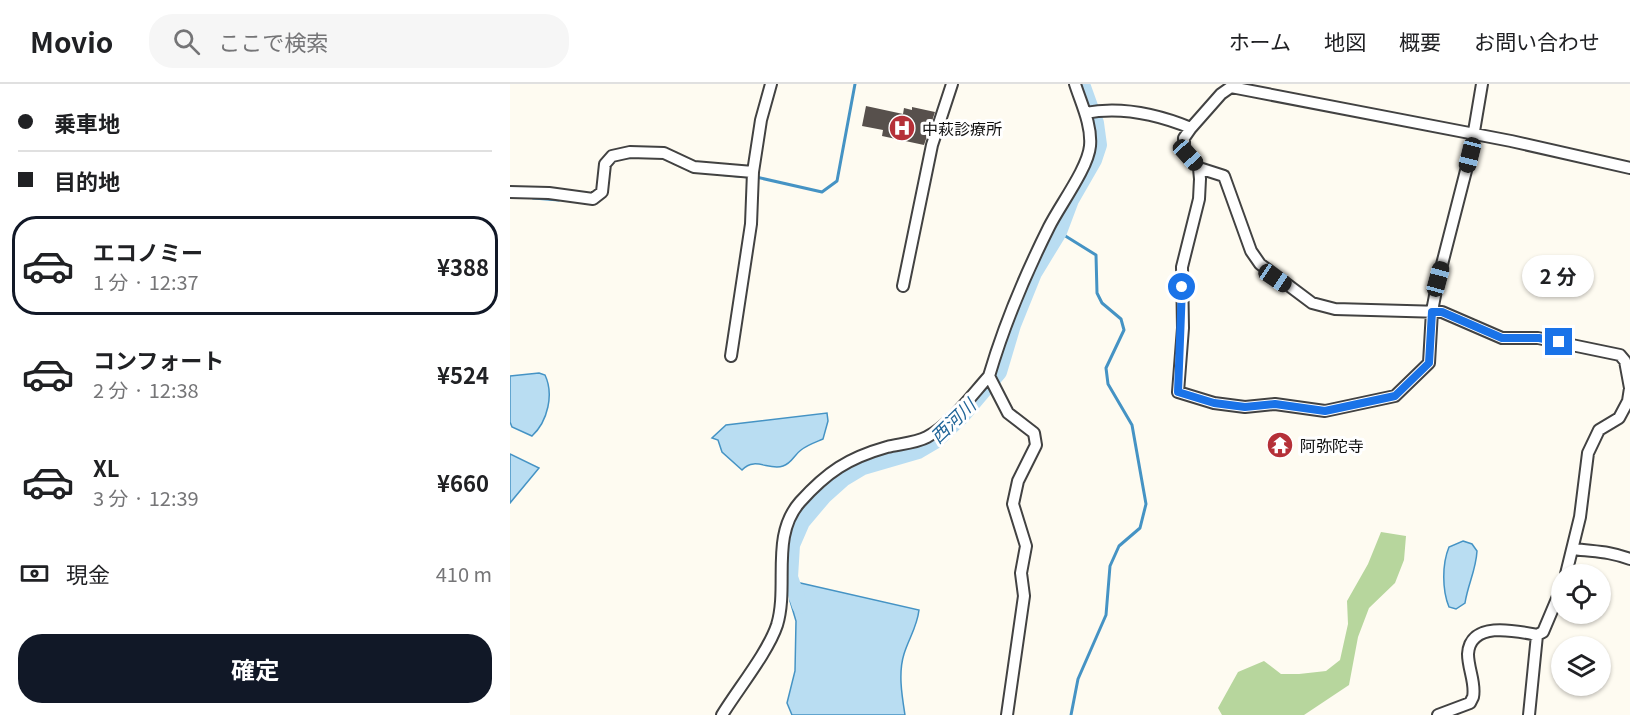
<!DOCTYPE html>
<html lang="ja">
<head>
<meta charset="utf-8">
<style>
	body { margin:0; font-family:Georgia,"Noto Sans JP",serif; background:#f6f6f6; color:#202124; height:100vh; display:flex; flex-direction:column; font-size:22px; white-space:nowrap }
	* { box-sizing:border-box; margin:0 }
	p { font-size:20px; color:#757577 }
	.icon { flex:none; width:33px; height:33px; fill:none; stroke:currentColor; stroke-width:2; stroke-linecap:round; stroke-linejoin:round }
	.map { position:relative; flex:1; overflow:hidden }
	.details { display:flex; flex-direction:column; background:#fff; width:510px }
	.details>* { flex:none }
	.banner { display:grid; align-content:center; height:132px; padding:0 18px; background:#fff }
	.controls { position:absolute; left:1041px; top:480px; display:grid; gap:12px }
	.controls a { display:grid; place-items:center; width:60px; height:60px; border-radius:50%; background:#fff; box-shadow:0 2px 4px #0004; font-size:30px }
	.end { position:absolute; width:27px; height:27px; margin:-14px; border:8px solid #1a73e8; background:#fff; box-shadow:0 0 0 3px #fff }
	.from { border-radius:50% }
	.bubble { position:absolute; height:42px; border-radius:21px; background:#fff; box-shadow:0 2px 4px #0004; font-size:20px; font-weight:700; line-height:42px; text-align:center }
	.car { position:absolute; width:18px; height:36px; margin:-18px -9px; border-radius:8px; box-shadow:0 0 4px 2px #0007; background:linear-gradient(#222 24%,#8ab4d8 0 40%,#222 0 76%,#8ab4d8 0 86%,#222 0) }
	.banner b { display:flex; align-items:center; gap:21px; height:57px; font-size:22px }
	.banner b+b { border-top:2px solid #e0e0e0 }
	.banner i { width:15px; height:15px; background:#202124 }
	ul { padding:0; list-style:none }
	li { display:flex; align-items:center; gap:18px; height:99px; margin:0 12px 9px; padding:0 6px; border:3px solid transparent; border-radius:24px }
	li div { flex:1 }
	li b { display:block; font-size:22px }
	li em { font-style:normal; font-weight:700 }
	li.current { border-color:#111827 }
	li>.icon { width:54px; height:54px; stroke-width:1.5 }
	.pay { display:flex; align-items:center; gap:15px; height:66px; padding:0 18px; font-size:22px }
	.pay p { margin-inline-start:auto }
	.primary-button { display:flex; gap:12px; margin-top:auto; padding:12px 18px }
	.primary-button a { flex:1; height:69px; border-radius:24px; background:#111827; color:#fff; font-size:24px; font-weight:700; line-height:69px; text-align:center }
	header { display:flex; align-items:center; gap:36px; box-sizing:border-box; height:84px; padding:0 30px; background:#fff; border-bottom:2px solid #e0e0e0 }
	header strong { font-size:28px }
	nav { display:flex; gap:33px; margin-inline-start:auto; font-size:21px }
	.search { width:420px; height:54px; background:#f6f6f6; display:flex; align-items:center; gap:15px; box-sizing:border-box; padding:0 21px; border-radius:24px; color:#757577; font-size:22px }
	main { display:flex; flex:1; min-height:0 }
	.map>svg:first-child { display:block }
	.forest { fill:#b7d69d }
	.water { fill:#b9ddf2; stroke:#4593c4; stroke-width:1.5 }
	.lines { fill:none; stroke-linecap:round; stroke-linejoin:round }
	.stream { stroke:#4593c4; stroke-width:3 }
	.river { stroke:#b9ddf2; stroke-width:16 }
	.building { fill:#57504c }
	.street-casing { stroke:#424242; stroke-width:14 }
	.street { stroke:#fff; stroke-width:10 }
	.route { stroke:#1a73e8; stroke-width:8 }
	.labels { text-anchor:middle; dominant-baseline:central; stroke-width:6; stroke-linejoin:round; paint-order:stroke }
	.poi-label { font-size:16px; fill:#0f0f0f; stroke:#fff; text-anchor:start }
	.water-label { font-size:18px; font-style:italic; fill:#206598; stroke:#fff }
</style>
</head>
<body>
<header>
<strong>Movio</strong>
<div class="search"><svg class="icon" aria-label="search" viewBox="0 0 24 24"><circle cx="10" cy="10" r="6"/><path d="M15 15l6 6"/></svg>ここで検索</div>
<nav><a>ホーム</a><a>地図</a><a>概要</a><a>お問い合わせ</a></nav>
</header>
<main>
<section class="details">
<div class="banner">
<b><i class="from"></i>乗車地</b>
<b><i></i>目的地</b>
</div>
<ul>
<li class="current"><svg class="icon" aria-label="car" viewBox="0 0 24 24"><path d="M5 17H2v-5l4-1 3-4h7l3 4 3 1v5h-3M9 17h6M6 11h13"/><circle cx="7" cy="17" r="2"/><circle cx="17" cy="17" r="2"/></svg><div><b>エコノミー</b><p>1 分 · 12:37</p></div><em>¥388</em></li>
<li><svg class="icon" aria-label="car" viewBox="0 0 24 24"><path d="M5 17H2v-5l4-1 3-4h7l3 4 3 1v5h-3M9 17h6M6 11h13"/><circle cx="7" cy="17" r="2"/><circle cx="17" cy="17" r="2"/></svg><div><b>コンフォート</b><p>2 分 · 12:38</p></div><em>¥524</em></li>
<li><svg class="icon" aria-label="car" viewBox="0 0 24 24"><path d="M5 17H2v-5l4-1 3-4h7l3 4 3 1v5h-3M9 17h6M6 11h13"/><circle cx="7" cy="17" r="2"/><circle cx="17" cy="17" r="2"/></svg><div><b>XL</b><p>3 分 · 12:39</p></div><em>¥660</em></li>
</ul>
<div class="pay"><svg class="icon" aria-label="cash" viewBox="0 0 24 24"><path d="M3 7h18v10H3z"/><circle cx="12" cy="12" r="2"/></svg>現金<p>410 m</p></div>
<div class="primary-button"><a>確定</a></div>
</section>
<div class="map">
<svg width="1120" height="631" viewBox="0 0 1120 631">
	<rect width="100%" height="100%" fill="#fefbf1"/>
	<path class="forest" d="M 871,448 L 896,452 L 894,476 L 885,499 L 859,524 L 848,553 L 839,601 L 794,631 L 712,631 L 708,624 L 728,588 L 754,577 L 771,590 L 789,590 L 816,587 L 830,576 L 838,540 L 837,517 L 858,480 Z"/>
	<path class="water" d="M 29,289 L 35,291 C 44,310 38,337 22,352 L 2,343 L 0,338 L 0,292 Z
		M 317,329 L 318,337 L 313,355 C 306,358 297,361 291,366 C 284,371 282,379 273,382 C 259,387 245,372 232,386 L 212,368 L 208,356 L 202,354 L 216,341 Z
		M 0,370 L 29,384 L 0,419 Z
		M 953,457 L 962,460 L 967,467 C 966,486 958,500 955,519 L 946,525 L 939,523 C 932,506 932,480 939,463 Z
		M 286,498 L 409,526 C 407,543 399,554 394,570 C 388,589 392,612 395,631 L 282,631 L 277,619 L 285,587 L 286,537 L 280,517 L 283,501 Z"/>
	<g class="lines">
		<path class="stream" d="M 100,79 L 111,74 L 132,73
			M 164,79 L 180,86
			M 207,90 L 239,93
			M 246,93 L 312,108 L 327,97 L 345,0
			M 23,114 L 49,116
			M 549,148 L 586,171 L 587,209 L 592,219 L 611,235 L 614,246 L 596,284 L 598,300 L 622,341 L 636,420 L 630,444 L 609,462 L 600,482 L 596,531 L 568,595 L 561,631"/>
		<path class="river" d="M 290,522 L 280,493 L 282,461 L 292,438 L 314,412 L 333,395 L 353,383 L 408,367 L 425,357 L 451,333 L 489,288 L 503,241 L 524,189 L 549,148 L 561,116 L 584,76 L 589,61 L 586,39 L 572,0"/>
	</g>
	<path class="building" d="M 356,22 L 393,30 L 394,24 L 402,26 L 402,23 L 425,28 L 414,61 L 372,52 L 373,46 L 352,42 Z"/>
	<g class="lines">
		<defs>
			<path id="street" d="M 575,29 C 611,22 647,30 681,44 L 711,10 L 721,3 L 1001,57 L 1120,84
				M 681,44 L 674,54 L 674,64 L 689,84 L 690,95 L 689,115 L 672,183 L 673,244 L 668,308 L 704,319 L 735,323 L 765,320 L 815,327 L 885,312 L 919,279 L 922,227 L 928,196 L 960,71 L 972,0
				M 689,84 L 714,92 L 741,167 L 750,180 L 802,219 L 825,225 L 932,228 L 992,254 L 1028,254 L 1110,271 L 1115,277 L 1120,304
				M 0,108 L 39,109 L 83,115 L 92,108 L 95,80 L 102,72 L 120,68 L 154,69 L 184,83 L 243,88
				M 393,202 L 422,61 L 442,0
				M 221,272 L 241,140 L 243,88 L 251,36 L 261,0
				M 1064,465 C 1086,468 1098,467 1120,475
				M 1056,490 L 1070,433 L 1078,369 L 1089,346 L 1109,334 L 1118,317 L 1120,304
				M 212,631 C 228,605 258,568 267,541 C 279,501 260,452 290,418 C 317,388 338,374 377,363 C 389,360 406,359 417,353 C 441,340 461,312 479,292
				M 497,631 L 514,512 L 511,489 L 516,462 L 503,420 L 508,397 L 526,361 L 524,349 L 498,329 L 479,292 C 494,241 515,191 539,143 C 550,121 578,84 580,62 C 582,41 571,19 565,0
				M 928,631 L 960,619 L 963,613 C 966,599 958,585 958,570 C 960,536 1007,547 1027,551 L 1033,548 L 1052,503
				M 1019,631 L 1027,551"/>
		</defs>
		<use href="#street" class="street-casing"/>
		<use href="#street" class="street"/>
	</g>
	<g class="lines">
		<path class="route" d="M 672,203 L 668,308 L 704,319 L 735,323 L 765,320 L 815,327 L 885,312 L 919,279 L 922,228 L 932,228 L 992,254 L 1029,254 L 1049,258"/>
	</g>
	<defs>
		<symbol id="hospital-disc" viewBox="-11 -11 22 22"><circle r="9.5" fill="#b53038" stroke="#fff"/><path d="M-5-5h3v3.5h4V-5h3V5h-3V1.5h-4V5h-3Z" fill="#fff"/></symbol>
		<symbol id="temple-disc" viewBox="-11 -11 22 22"><circle r="9.5" fill="#b53038" stroke="#fff"/><path d="M0-6L5-2H3V0L6.5 2.5H4V6H1.5V3h-3V6H-4V2.5H-6.5L-3 0V-2H-5Z" fill="#fff"/></symbol>
	</defs>
	<g fill-rule="evenodd">
		<use href="#hospital-disc" x="377" y="29" width="30" height="30"/>
		<use href="#temple-disc" x="755" y="346" width="30" height="30"/>
	</g>
	<g class="labels">
		<g class="poi-label">
			<text x="412" y="44">中萩診療所</text>
			<text x="790" y="361">阿弥陀寺</text>
		</g>
		<g class="water-label">
			<text transform="translate(442 336) rotate(-44)">西河川</text>
		</g>
	</g>
</svg>
<div class="controls">
<a><svg class="icon" aria-label="locate" viewBox="0 0 24 24"><circle cx="12" cy="12" r="6"/><path d="M12 2v4M12 18v4M2 12h4M18 12h4"/></svg></a>
<a><svg class="icon" aria-label="layers" viewBox="0 0 24 24"><path d="M12 4l9 5-9 5-9-5zM3 14l9 5 9-5"/></svg></a>
</div>
<i class="end from" style="left:672px;top:203px"></i>
<i class="end" style="left:1049px;top:258px"></i>
<div class="bubble" style="left:1012px;top:171px;width:72px">2 分</div>
<i class="car" style="left:678px;top:71px;rotate:138deg"></i>
<i class="car" style="left:960px;top:71px;rotate:194deg"></i>
<i class="car" style="left:765px;top:194px;rotate:124deg"></i>
<i class="car" style="left:928px;top:195px;rotate:15deg"></i>
</div>
</main>
</body>
</html>
